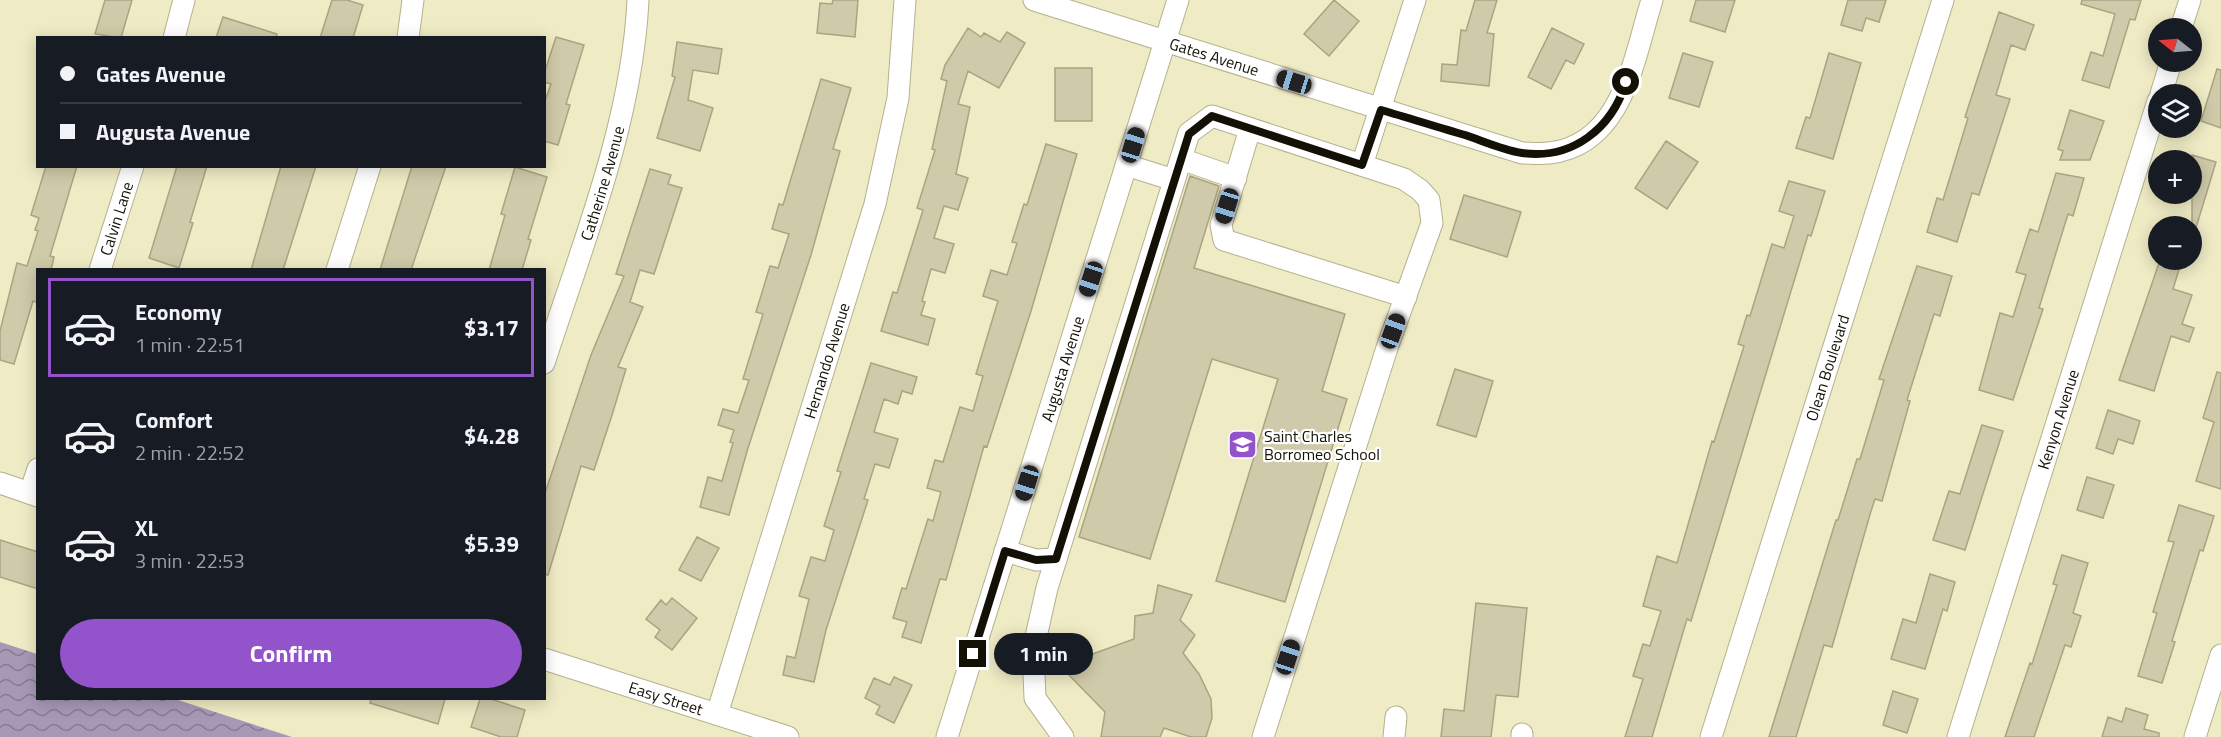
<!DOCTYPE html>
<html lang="en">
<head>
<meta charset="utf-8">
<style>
	body { margin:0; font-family:"Titillium Web",sans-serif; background:#242831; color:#f1f3f6; height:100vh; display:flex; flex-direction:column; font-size:22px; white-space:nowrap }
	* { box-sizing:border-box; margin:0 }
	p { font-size:20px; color:#9ea1a6 }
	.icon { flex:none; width:33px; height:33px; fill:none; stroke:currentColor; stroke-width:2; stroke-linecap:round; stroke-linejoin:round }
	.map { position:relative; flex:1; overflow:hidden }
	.drawer { position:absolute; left:36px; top:268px; width:510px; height:432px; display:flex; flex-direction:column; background:#171b24; border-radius:0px; box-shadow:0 3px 15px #0003 }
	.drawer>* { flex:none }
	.guide { position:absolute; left:36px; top:36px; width:510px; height:132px; border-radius:0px; box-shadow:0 3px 15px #0003; display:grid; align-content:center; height:132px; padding:0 24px; background:#171b24 }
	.needle { width:39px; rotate:287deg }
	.buttons { position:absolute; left:2148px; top:18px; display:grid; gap:12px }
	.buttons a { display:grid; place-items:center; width:54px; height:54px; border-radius:50%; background:#171b24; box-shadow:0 3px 15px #0003; font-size:30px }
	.end { position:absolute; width:27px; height:27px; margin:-14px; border:8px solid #131105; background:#fff; box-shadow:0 0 0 3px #fff }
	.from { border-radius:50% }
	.bubble { position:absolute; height:42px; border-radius:21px; background:#171b24; box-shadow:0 3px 15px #0003; font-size:20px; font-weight:700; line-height:42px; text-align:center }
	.car { position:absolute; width:18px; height:36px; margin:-18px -9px; border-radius:8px; box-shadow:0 0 4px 2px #0007; background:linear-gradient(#222 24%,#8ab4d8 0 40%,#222 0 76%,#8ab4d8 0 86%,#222 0) }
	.guide b { display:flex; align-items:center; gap:21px; height:57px; font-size:22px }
	.guide b+b { border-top:2px solid #363941 }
	.guide i { width:15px; height:15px; background:#f1f3f6 }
	ul { padding:10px 0 0; list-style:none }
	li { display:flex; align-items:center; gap:18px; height:99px; margin:0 12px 9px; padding:0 12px; border:3px solid transparent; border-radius:0px }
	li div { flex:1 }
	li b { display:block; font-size:22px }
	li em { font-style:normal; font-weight:700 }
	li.active { border-color:#9354cb }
	li>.icon { width:54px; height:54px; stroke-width:1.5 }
	.button { display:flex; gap:12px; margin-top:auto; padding:12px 24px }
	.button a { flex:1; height:69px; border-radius:36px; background:#9354cb; color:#fff; font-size:24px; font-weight:700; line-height:69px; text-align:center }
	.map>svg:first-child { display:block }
	.water { fill:url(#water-waves) }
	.building { fill:#cfcaa9; stroke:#a9a481; stroke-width:1.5 }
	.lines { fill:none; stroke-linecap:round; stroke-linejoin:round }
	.minor-casing { stroke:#b5b18d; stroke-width:23 }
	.minor { stroke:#fff; stroke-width:21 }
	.route { stroke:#131105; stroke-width:8 }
	.labels { text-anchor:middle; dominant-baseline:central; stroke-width:4.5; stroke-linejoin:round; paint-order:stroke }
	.street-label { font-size:16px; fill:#131105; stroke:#fff }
	.poi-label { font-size:16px; fill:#131105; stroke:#fff; text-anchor:start }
</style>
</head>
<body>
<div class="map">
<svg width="2221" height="737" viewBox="0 0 2221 737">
	<defs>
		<pattern id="water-waves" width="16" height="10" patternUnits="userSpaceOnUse" patternTransform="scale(1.5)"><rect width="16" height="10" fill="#a699b6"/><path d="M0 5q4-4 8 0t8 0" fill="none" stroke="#867b92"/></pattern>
	</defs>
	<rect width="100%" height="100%" fill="#efebc5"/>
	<path class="water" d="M 0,642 L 37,654 L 38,699 L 175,699 L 292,737 L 0,737 Z"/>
	<path class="building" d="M 105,0 L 132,0 L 121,38 L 95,34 Z
		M 332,0 L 347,0 L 363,5 L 353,38 L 320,38 Z
		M 833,0 L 858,0 L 855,37 L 817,33 L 820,3 L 832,4 Z
		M 1334,0 L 1359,21 L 1329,56 L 1304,34 Z
		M 1475,0 L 1497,0 L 1487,33 L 1494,34 L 1489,86 L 1441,81 L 1442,64 L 1457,65 L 1461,30 L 1466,31 Z
		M 1696,0 L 1735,0 L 1725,32 L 1690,21 Z
		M 1848,0 L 1886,0 L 1879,22 L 1866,18 L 1862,31 L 1841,25 Z
		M 2082,0 L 2141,0 L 2135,20 L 2130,19 L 2109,88 L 2082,80 L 2091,52 L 2103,56 L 2115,14 L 2081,4 Z
		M 1999,12 L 2034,25 L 2025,50 L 2011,45 L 1996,95 L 2010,99 L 1979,195 L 1972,193 L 1957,242 L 1927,232 L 1937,198 L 1943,200 L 1968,118 L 1965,117 Z
		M 223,17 L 277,34 L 276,38 L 216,38 Z
		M 968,28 L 981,37 L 984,33 L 1000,42 L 1007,32 L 1025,43 L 999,88 L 968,71 L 958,104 L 970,107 L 956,174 L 968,178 L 958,210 L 944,206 L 934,238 L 954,244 L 945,273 L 931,269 L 922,301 L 925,302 L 921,315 L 935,319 L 928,345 L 881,331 L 893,292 L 897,293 L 923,210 L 917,208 L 935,150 L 932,149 L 947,81 L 941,79 L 945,65 Z
		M 1552,28 L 1584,44 L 1574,64 L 1566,60 L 1551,89 L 1528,77 Z
		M 556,37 L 584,45 L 566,104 L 570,105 L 558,145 L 544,141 L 544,104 L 551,84 L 544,82 L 544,74 Z
		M 677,42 L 722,49 L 718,74 L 693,70 L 688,100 L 713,108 L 700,151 L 657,138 L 675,77 L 672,76 Z
		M 1683,53 L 1713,62 L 1699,107 L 1669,98 Z
		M 1829,53 L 1861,63 L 1833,159 L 1796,148 L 1806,117 L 1810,118 Z
		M 1055,68 L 1092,68 L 1092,121 L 1055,121 Z
		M 2217,69 L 2221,70 L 2221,128 L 2201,121 Z
		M 821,79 L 851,88 L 833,149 L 840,151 L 811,255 L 748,448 L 729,515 L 700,507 L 708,477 L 722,481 L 733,443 L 730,442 L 734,430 L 718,425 L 723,409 L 738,413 L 749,380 L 743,379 L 763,314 L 756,312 L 770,266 L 778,268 L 789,234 L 772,229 L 779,204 L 783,205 Z
		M 2070,110 L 2104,121 L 2090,160 L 2060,160 L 2063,151 L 2058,149 Z
		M 1666,141 L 1698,162 L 1667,209 L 1635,188 Z
		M 1046,144 L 1077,154 L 1031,311 L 987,447 L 984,446 L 946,580 L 940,579 L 921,643 L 902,637 L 907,622 L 893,618 L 902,588 L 906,589 L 928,519 L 933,521 L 941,492 L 927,488 L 935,460 L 943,462 L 960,407 L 973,411 L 983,376 L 976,374 L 998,301 L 983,296 L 991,270 L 1007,275 L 1017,243 L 1012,242 L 1024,204 L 1027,205 Z
		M 2192,155 L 2216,162 L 2195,231 L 2192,231 Z
		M 46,166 L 77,166 L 50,256 L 54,257 L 51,270 L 38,270 L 38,303 L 33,301 L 14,364 L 0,360 L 0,331 L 17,263 L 27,266 L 38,231 L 35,230 L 39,218 L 31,215 Z
		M 177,166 L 207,166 L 190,222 L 193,223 L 179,268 L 149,258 Z
		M 281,166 L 316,166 L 283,270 L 251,270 Z
		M 412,166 L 446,166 L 411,270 L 380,270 Z
		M 515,167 L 547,177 L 528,239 L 531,240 L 522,270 L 489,270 L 505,215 L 501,214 Z
		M 650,169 L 671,175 L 668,184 L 682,188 L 654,274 L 640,270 L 630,302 L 643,307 L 618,367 L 626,369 L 612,415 L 594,470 L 581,466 L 548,575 L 544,574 L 544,496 L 591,355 L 624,276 L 616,274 Z
		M 2056,173 L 2084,178 L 2073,216 L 2068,214 L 2039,308 L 2043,309 L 2013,400 L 1979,390 L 2000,313 L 2013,317 L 2026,275 L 2016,272 L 2030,229 L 2038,232 Z
		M 1190,176 L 1219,186 L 1194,268 L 1345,314 L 1322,391 L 1347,399 L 1285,602 L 1216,581 L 1278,379 L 1212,359 L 1150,559 L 1079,537 Z
		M 1789,181 L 1825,191 L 1811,236 L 1808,235 L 1691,621 L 1687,619 L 1652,737 L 1625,737 L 1643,679 L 1633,676 L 1643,644 L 1650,646 L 1661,611 L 1643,606 L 1651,577 L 1657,556 L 1677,563 L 1712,441 L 1714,442 L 1744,346 L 1738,344 L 1747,315 L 1750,316 L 1772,244 L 1784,248 L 1794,216 L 1779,211 Z
		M 1464,195 L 1521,212 L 1507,257 L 1450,239 Z
		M 2160,260 L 2182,260 L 2173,289 L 2192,295 L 2182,324 L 2194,328 L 2189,342 L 2171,336 L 2154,391 L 2119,380 Z
		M 1917,266 L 1952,276 L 1940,316 L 1934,314 L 1907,400 L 1910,401 L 1882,501 L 1875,499 L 1871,511 L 1832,647 L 1824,645 L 1796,737 L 1769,737 L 1836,520 L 1838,520 L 1857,459 L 1860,459 L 1884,380 L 1879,379 Z
		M 871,363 L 917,377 L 912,394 L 902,391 L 898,404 L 884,399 L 874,432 L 898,439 L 889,468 L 875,464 L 864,499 L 868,500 L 826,630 L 814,682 L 783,675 L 787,656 L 795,658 L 809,599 L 799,596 L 811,557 L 825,561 L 834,530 L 824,526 L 841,472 L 837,471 Z
		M 1455,369 L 1493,381 L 1476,437 L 1437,425 Z
		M 2217,372 L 2221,373 L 2221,489 L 2196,481 L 2214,422 L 2203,418 Z
		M 2108,410 L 2140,421 L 2133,444 L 2118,439 L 2113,454 L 2096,448 Z
		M 1982,425 L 2003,431 L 1965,550 L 1933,540 L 1949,491 L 1960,494 Z
		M 2087,477 L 2114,485 L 2103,518 L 2077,510 Z
		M 2179,505 L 2214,516 L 2203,551 L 2200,550 L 2172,641 L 2175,642 L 2162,683 L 2138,676 L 2157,613 L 2153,612 L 2174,542 L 2168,541 Z
		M 697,537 L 719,548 L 701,581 L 679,570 Z
		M 0,540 L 38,552 L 38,589 L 0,577 Z
		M 2062,555 L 2088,563 L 2073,613 L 2081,616 L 2071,647 L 2065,645 L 2034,737 L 2005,737 L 2030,663 L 2032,664 L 2057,585 L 2053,584 Z
		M 1930,574 L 1955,582 L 1947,611 L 1943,609 L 1925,669 L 1891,659 L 1903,619 L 1916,623 Z
		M 1158,585 L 1192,595 L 1180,620 L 1195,635 L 1183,653 L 1199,674 L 1211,699 L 1212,718 L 1206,737 L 1191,737 L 1164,728 L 1160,737 L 1101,737 L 1105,712 L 1069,675 L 1090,655 L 1134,639 L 1135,616 L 1153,613 Z
		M 672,598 L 697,618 L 672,650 L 655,637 L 660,630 L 646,619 L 661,600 L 666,605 Z
		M 1476,603 L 1527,608 L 1518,697 L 1496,695 L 1491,737 L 1441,737 L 1444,709 L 1464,711 Z
		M 894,677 L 912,685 L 894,723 L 876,714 L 880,706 L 865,698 L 874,678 L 890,685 Z
		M 1893,691 L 1918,699 L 1907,733 L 1883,725 Z
		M 371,699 L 445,699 L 438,724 L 370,703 Z
		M 480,699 L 491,699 L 525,710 L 517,737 L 501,737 L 471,727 Z
		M 2126,708 L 2148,715 L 2144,729 L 2159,733 L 2159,737 L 2102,737 L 2108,717 L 2122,722 Z"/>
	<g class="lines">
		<defs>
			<g id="minor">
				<path id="s1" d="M 1034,0 L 1522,153 C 1531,153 1540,154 1549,153 C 1623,145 1634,57 1652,0"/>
				<path d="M 2181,28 L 2190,0"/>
				<path d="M 174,38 L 184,0"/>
				<path d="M 408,38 L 413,0"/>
				<path d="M 2161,94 L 2171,62"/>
				<path d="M 1250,129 L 1221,225 L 1224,240 L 1406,297"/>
				<path d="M 1181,159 L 1236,178"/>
				<path d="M 1126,165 L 1174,180"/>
				<path d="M 1362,165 L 1415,0"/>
				<path id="s2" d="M 100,270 L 133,166"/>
				<path d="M 337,270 L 370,166"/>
				<path id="s3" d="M 544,363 C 582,245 632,124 638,0"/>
				<path d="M 0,483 L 38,496"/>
				<path d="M 30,493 L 38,469"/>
				<path d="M 1005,551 L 1036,560 L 1056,559"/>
				<path id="s4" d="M 544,659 L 788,737"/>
				<path id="s5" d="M 717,714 L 875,204 L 898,98 L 905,0"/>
				<path id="s6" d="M 947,737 L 1178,0"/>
				<path d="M 1063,737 L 1035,698 L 1033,650 L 1047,588 L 1189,133 L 1212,116 L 1404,179 L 1420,190 L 1429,200 L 1432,223 L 1387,348 L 1263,737"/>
				<path d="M 1394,737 L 1396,717"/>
				<path d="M 1522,737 L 1522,734"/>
				<path id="s7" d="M 1711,737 L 1943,0"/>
				<path id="s8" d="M 1958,737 L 2158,101"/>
				<path d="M 2195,737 L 2221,655"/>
			</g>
		</defs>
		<use href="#minor" class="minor-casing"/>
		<use href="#minor" class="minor"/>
	</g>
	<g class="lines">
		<path class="route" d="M 973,654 L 1005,551 L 1036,560 L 1056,559 L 1189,134 L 1212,116 L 1362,165 L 1381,110 C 1409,118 1437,127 1465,135 C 1483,141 1503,150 1522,153 C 1573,160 1612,128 1626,82"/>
	</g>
	<defs>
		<symbol id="school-square" viewBox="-11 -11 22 22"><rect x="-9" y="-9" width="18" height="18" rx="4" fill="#9354cb" stroke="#fff"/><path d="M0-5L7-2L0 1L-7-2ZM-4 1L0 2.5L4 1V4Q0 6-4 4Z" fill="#fff"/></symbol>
	</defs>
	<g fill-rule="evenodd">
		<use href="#school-square" x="1226" y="428" width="33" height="33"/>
	</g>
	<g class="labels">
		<g class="street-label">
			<text stroke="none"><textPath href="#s1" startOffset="189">Gates Avenue</textPath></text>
			<text stroke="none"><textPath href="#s3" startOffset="189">Catherine Avenue</textPath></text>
			<text stroke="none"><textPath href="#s2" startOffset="54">Calvin Lane</textPath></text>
			<text stroke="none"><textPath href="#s5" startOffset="370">Hernando Avenue</textPath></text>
			<text stroke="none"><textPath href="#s7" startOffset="387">Olean Boulevard</textPath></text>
			<text stroke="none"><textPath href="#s6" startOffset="386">Augusta Avenue</textPath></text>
			<text stroke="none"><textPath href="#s8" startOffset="333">Kenyon Avenue</textPath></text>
			<text stroke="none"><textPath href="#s4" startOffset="128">Easy Street</textPath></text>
		</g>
		<g class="poi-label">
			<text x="1264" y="436">Saint Charles<tspan x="1264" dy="18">Borromeo School</tspan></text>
		</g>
	</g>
</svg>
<div class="buttons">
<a><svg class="needle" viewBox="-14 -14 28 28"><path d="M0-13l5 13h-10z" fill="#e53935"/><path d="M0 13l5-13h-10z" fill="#9ea1a6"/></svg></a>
<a><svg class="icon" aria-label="layers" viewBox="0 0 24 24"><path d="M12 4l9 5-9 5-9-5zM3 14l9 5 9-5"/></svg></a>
<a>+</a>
<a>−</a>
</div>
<i class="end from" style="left:1626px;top:82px"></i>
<i class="end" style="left:973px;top:654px"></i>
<div class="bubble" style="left:994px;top:633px;width:99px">1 min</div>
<i class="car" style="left:1294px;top:82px;rotate:287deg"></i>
<i class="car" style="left:1133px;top:145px;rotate:17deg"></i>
<i class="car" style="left:1227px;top:206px;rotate:197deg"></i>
<i class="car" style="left:1091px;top:279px;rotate:198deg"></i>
<i class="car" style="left:1393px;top:331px;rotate:20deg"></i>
<i class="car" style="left:1027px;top:483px;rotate:197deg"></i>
<i class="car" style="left:1288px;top:657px;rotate:18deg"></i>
<div class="guide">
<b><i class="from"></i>Gates Avenue</b>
<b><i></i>Augusta Avenue</b>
</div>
<section class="drawer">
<ul>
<li class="active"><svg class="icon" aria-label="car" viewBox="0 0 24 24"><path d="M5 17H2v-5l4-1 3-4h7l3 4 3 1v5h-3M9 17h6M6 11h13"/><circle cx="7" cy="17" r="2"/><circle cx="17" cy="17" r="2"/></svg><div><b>Economy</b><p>1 min · 22:51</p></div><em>$3.17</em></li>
<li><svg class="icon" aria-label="car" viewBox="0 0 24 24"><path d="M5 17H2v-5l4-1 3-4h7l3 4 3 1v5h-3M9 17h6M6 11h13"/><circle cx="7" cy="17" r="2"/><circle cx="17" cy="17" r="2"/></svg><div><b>Comfort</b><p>2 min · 22:52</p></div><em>$4.28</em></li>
<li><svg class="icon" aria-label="car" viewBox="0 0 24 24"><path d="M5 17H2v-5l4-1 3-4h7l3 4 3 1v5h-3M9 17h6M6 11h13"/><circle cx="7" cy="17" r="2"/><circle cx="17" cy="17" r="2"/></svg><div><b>XL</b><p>3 min · 22:53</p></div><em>$5.39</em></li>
</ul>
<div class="button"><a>Confirm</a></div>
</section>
</div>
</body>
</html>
